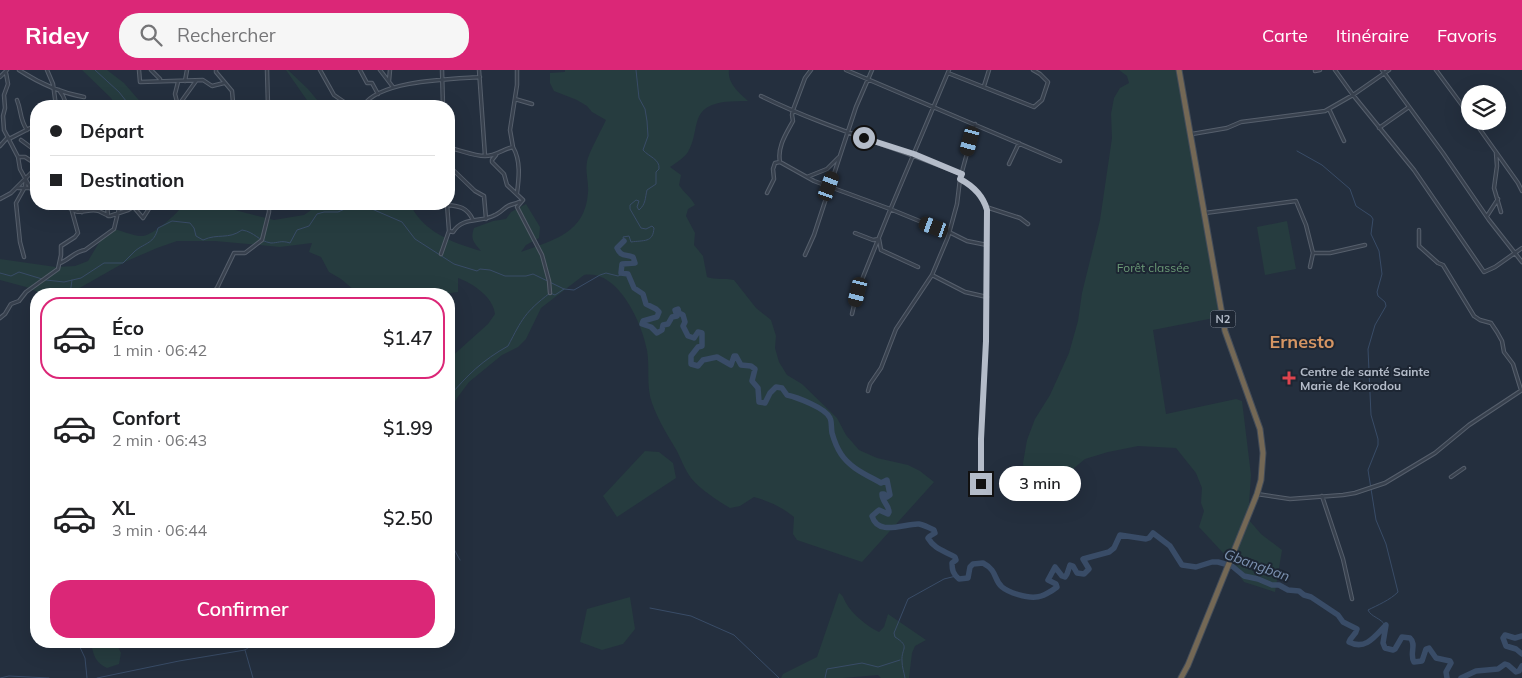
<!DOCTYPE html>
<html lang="fr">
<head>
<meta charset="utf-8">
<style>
	body { margin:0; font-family:Mulish,sans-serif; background:#f6f6f6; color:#202124; height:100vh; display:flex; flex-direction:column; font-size:19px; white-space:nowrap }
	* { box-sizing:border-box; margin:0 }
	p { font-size:16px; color:#757577 }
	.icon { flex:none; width:28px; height:28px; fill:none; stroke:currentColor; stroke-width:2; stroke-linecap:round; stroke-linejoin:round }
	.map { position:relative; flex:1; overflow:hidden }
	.drawer { position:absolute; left:30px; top:218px; width:425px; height:360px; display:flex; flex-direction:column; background:#fff; border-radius:20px; box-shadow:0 5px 20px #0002 }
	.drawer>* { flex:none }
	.top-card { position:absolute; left:30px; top:30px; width:425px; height:110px; border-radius:20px; box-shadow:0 5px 20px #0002; display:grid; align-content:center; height:110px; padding:0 20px; background:#fff }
	.fabs { position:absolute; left:1461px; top:15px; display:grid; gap:10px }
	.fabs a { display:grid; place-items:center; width:45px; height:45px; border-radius:50%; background:#fff; box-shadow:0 5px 20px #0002; font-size:25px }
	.end { position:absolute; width:22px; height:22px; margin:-11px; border:6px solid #b4bcc9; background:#111; box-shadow:0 0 0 2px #111 }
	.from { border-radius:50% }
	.bubble { position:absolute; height:35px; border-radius:18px; background:#fff; box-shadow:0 5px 20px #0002; font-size:16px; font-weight:600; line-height:35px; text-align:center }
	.car { position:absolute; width:15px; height:30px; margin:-15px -8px; border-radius:6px; box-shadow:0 0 4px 1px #0007; background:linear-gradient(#222 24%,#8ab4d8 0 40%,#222 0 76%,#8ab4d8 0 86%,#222 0) }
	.top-card b { display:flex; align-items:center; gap:18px; height:48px; font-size:19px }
	.top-card b+b { border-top:1px solid #e0e0e0 }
	.top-card i { width:12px; height:12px; background:#202124 }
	ul { padding:9px 0 0; list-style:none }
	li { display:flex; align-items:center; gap:15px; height:82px; margin:0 10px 8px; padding:0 10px; border:2px solid transparent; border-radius:20px }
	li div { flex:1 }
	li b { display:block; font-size:19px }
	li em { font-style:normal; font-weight:600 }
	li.on { border-color:#db2777 }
	li>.icon { width:45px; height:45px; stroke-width:1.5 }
	.button { display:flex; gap:10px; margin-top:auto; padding:10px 20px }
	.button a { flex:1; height:58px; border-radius:20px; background:#db2777; color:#fff; font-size:20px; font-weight:600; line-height:58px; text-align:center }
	header { display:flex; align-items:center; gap:30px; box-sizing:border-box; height:70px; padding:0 25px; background:#db2777; color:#fff }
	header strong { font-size:24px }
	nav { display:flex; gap:28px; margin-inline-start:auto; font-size:18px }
	.search { width:350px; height:45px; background:#f6f6f6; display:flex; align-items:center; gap:12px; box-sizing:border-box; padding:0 18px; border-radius:20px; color:#757577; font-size:19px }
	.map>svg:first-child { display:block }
	.green { fill:#263c3f }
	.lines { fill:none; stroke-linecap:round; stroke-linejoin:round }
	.stream { stroke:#394c67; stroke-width:1 }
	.river { stroke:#394c67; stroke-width:5.5 }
	.street-casing { stroke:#565f6c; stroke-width:4.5 }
	.highway-casing { stroke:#434c59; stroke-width:7 }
	.street { stroke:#38414e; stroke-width:2.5 }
	.highway { stroke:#746855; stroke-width:5 }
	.route { stroke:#b4bcc9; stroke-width:6 }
	.health-dot { fill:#e0444e; stroke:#1d2633; stroke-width:2 }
	.labels { text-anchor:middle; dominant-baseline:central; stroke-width:4; stroke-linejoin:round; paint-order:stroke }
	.shield { fill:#1d2633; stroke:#878f9c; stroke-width:1 }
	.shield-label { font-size:11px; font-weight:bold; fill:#b4bcc9 }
	.park-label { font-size:12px; fill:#6b9a76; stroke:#1d2633 }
	.poi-label { font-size:12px; font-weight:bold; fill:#b4bcc9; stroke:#1d2633; text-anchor:start }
	.water-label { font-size:14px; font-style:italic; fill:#7c92b1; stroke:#1d2633 }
	.district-label { font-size:18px; font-weight:bold; fill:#d59563; stroke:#1d2633 }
</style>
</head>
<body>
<header>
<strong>Ridey</strong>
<div class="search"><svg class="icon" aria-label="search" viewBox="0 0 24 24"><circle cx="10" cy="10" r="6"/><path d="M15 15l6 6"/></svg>Rechercher</div>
<nav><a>Carte</a><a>Itinéraire</a><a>Favoris</a></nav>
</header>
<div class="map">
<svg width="1522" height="608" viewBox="0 0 1522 608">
	<rect width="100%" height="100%" fill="#242f3e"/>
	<path class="green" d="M 82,0 L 107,0 L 124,13 L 144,36 L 116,36 L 111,28 Z
		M 286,0 L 288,0 L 308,19 L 322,36 L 311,36 Z
		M 565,0 L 729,0 C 727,13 739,23 748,31 C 740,31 732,31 724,32 C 688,37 701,61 688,82 C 684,88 676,93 670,97 L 681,105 L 679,115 C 684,123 691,127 695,135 L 688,139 L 686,146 L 695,163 L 694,175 L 703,186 L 707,207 C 716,210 725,208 734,210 L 756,238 L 771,250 L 776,266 L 775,278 L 779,292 L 787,305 L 802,314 L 837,348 L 846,365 L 859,380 L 877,388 L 908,395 L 920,401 L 934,412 L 862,492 L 797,470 L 793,464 L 794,447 C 782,437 769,431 754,427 L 740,436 L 730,438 C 717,430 701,420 691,408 C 685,400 681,389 677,381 C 668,366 658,350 652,333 C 646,317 650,297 647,280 C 642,253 618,199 584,205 L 541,238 L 526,269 L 518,277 L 502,285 L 469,312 L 457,328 L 449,344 L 449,289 L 488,254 L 495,244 C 493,227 474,214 458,208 L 458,222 C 442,225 426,221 410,224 L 355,224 L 354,220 L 341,209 L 329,202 L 321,187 L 309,182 L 312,173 L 280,177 L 215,171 L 177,171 L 157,178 L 127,191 L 69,224 L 42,224 L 26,217 L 0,210 L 0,189 L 56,197 L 75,196 L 88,191 L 103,166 L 112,159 C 123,160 133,167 143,166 C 155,164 178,143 184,134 L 221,134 L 227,138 L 274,150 L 304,145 L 320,134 L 345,134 L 354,136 L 356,134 L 394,135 L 396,134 L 410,134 C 423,162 453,173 481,181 C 474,172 470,170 474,158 L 493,151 L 506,149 L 511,142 L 526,134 L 540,157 L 539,168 L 526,175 L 521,182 C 554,170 585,163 588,123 C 589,113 585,102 587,92 C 588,84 602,59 606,50 L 592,42 L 587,36 L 577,30 L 554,21 L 550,13 L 550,3 L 565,2 Z
		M 1119,0 L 1182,0 L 1222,234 L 1219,247 L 1153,260 L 1166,344 L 1236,329 L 1242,331 L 1251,405 L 1248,449 L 1261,464 L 1282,480 L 1275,522 L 1244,512 L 1226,486 L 1199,457 L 1204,441 L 1201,433 L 1202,418 L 1196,403 L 1176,378 L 1138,376 L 1108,382 L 1085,389 L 1062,408 L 1039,407 L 1024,401 L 1023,393 L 1027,370 L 1035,349 L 1050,325 L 1069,283 L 1078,251 L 1082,223 L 1100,150 L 1112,68 L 1111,44 L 1114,28 L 1120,18 L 1129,13 L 1127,6 Z
		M 1287,151 L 1296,199 L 1265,205 L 1257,157 Z
		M 645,381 L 659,382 L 673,393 L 676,408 L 617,447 L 603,426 Z
		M 839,523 C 844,526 843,528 846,533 C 852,544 868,557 879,562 L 884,557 L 888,544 L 926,570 L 915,576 L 912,583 L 909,608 L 881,608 L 878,605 L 843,608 L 781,608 L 783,604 L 817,587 Z
		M 630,527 L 635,559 L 623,574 L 602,580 L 580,572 L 587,539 Z
		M 91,571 L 115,571 L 121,583 L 119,594 L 107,598 C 95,592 93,585 91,571 Z"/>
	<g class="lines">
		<path class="stream" d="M 95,0 L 119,22 L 130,36
			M 1297,81 L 1322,95 L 1350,119 L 1356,136 L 1371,146 L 1373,149 L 1371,164 L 1379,181 L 1382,204 L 1377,222 L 1378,226 L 1385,232 L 1386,236 L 1375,255 L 1368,279 L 1371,345 L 1378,369 L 1378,375 L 1368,400 L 1376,450 L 1386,474 L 1398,522 C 1390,530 1378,535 1368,540 C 1371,547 1381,548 1385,555
			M 624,170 L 623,167 L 629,166 L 631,172 C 644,170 653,173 654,158 L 652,156 L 646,159 L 641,158 L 630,139 L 630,135 L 636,130 L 639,131 L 637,137 L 639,140 C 646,134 645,128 647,120 L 656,114 L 656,102 L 659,99 C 660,89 649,87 643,80 L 648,66 L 647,51 L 645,39 L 639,28 L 636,0
			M 0,203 L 11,206 L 19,202 L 42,209
			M 46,210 L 64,212 L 81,208 L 104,193 L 123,193 C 127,189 131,185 135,181 C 146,172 154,174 158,158 L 172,151 L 190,153 L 194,158 L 196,166 L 203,170 C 218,163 228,170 242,160 C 255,162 258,171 271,173 C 278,173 281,170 290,173 L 297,160 L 309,156 L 317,144 L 324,142 L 338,142 L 347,138 L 365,136 L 402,152 L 415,169 L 454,194 L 477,201 L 480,199 L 490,200 L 505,206 L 526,206 L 533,204 L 564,219 L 574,220 L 600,205 L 606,203 L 618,206 L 623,204
			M 70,224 L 72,210
			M 449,327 C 467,305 483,290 508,276 C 522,249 525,242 550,223 L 555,225 L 564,219
			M 449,470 L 460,490
			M 35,483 L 36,486
			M 650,538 L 691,546 L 734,565 L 779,608
			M 77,571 L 85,588 L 87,608
			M 245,580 L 253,608
			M 0,608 L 9,606 L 49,608
			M 97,608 L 179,591 L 245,580 L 258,571
			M 825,608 L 827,599 L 862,593 L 878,597 L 900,590
			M 905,608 C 904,602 902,597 902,591 C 901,578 911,577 895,567 L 894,563 L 908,529 L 944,509 L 956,506"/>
		<path class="river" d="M 624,171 L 617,178 C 621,187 625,184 633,187 L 635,193 L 622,194 L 621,203 L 628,204 L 634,218 L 643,224 L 646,234 L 656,239 L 659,242 L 657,247 L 643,251 L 642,254 L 651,257 L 657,263 L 662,260 L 663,255 L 668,254 L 672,247 L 677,246 L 675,240 L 678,239 L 679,243 L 683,245 L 685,252 L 683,256 L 688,266 L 694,268 L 698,262 L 702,263 L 702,276 L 698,277 L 691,286 L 691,294 L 698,296 L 703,290 L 717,287 L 731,295 L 734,286 L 736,286 L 741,295 L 751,296 L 755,299 L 752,311 L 758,318 L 759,332 L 765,333 L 770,323 L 776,317 L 782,318 L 787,325 C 796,327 826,338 830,348 C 832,352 831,358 832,363 C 834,370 837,378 841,384 C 850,398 867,405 881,413 L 887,410 L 890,425 L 887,427 L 884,424 L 882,424 C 882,432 889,435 889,442 L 888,444 L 879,440 L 872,446 C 878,467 905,453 919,454 C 924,455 930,458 934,460 L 935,463 L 930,466 L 928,468 C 935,480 945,481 955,487 L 956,490 L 952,493 C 952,500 953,504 959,509 L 968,508 L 970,497 L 973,494 L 983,493 C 998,501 993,509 1002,517 C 1009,523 1027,528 1036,527 C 1042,527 1052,521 1057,517 L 1056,514 L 1048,510 L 1055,497 L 1062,506 L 1065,507 L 1067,504 L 1070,495 L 1073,496 L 1077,503 L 1084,504 L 1089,499 L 1083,489 L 1109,482 L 1114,478 L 1120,465 L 1146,469 L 1149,468 L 1153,463 L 1170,476 L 1182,495 L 1196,497 L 1212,492 L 1218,492 L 1232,496 L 1244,506 L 1258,509 L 1272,515 L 1279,515 L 1288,520 L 1299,521 L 1304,525 L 1311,527 L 1338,545 L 1343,552 L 1357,559 C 1356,565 1351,566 1349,572 C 1366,581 1376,565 1386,555 L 1383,573 L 1385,578 L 1393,580 L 1395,579 L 1402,567 L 1410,568 C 1417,574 1409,584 1414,592 L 1422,591 L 1426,579 L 1429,578 L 1436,588 L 1450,591 L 1451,593 L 1446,602 L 1447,608
			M 1522,566 L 1515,568 L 1505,565 L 1503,568 L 1506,576 L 1516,579 L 1522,584
			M 1461,608 L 1476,601 L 1498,599 L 1505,594 L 1508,595 L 1516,602 L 1519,601 L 1522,596"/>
		<defs>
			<path id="street" d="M 19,0 C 39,13 61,23 84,27
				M 47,0 L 53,14 L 56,36
				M 139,0 L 140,12 L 203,10 L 212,16 L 224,13
				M 151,0 L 160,9
				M 216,0 L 216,2 L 232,21 L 233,32 L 237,36
				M 267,0 L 268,36
				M 320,0 L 334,25 L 350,36
				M 360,0 L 367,13 L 372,13 L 378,24
				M 380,0 L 393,17
				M 442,0 L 443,36
				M 479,0 L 485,86
				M 846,0 L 1060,91
				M 1335,0 L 1353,25 L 1414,100 L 1484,202 L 1495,197 L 1522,178
				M 1382,0 L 1443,83 L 1489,150 L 1522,192
				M 1436,0 L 1470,46
				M 1315,1 L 1320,0
				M 6,3 L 8,14 L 4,25 L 5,38 L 3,46 L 4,60 L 18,87 L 20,99 L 36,128
				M 948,3 L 1034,37 L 1042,30 L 1048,12 L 1040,4 L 1033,0
				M 0,7 L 7,0
				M 185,11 L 187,0
				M 389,11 L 390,0
				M 984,16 L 989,0
				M 59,20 L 63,26 L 67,36
				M 761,26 C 826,58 895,77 961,104
				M 515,29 L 532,34
				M 17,30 C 22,42 19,48 27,60
				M 178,36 L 196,11
				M 178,36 L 175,24 L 178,12
				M 363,36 C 379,10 452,9 480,7
				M 1329,39 L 1344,71
				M 1474,51 L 1518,113 L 1522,121
				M 1379,58 L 1409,37
				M 1192,64 L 1227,58 L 1241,52 L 1325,41 L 1353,25 L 1389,0
				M 9,69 L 36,55
				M 21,70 L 36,81
				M 0,76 L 8,67
				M 513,77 C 521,91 519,108 517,123
				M 449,78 C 461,80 473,86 485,86 C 496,86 503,79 513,77 L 510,60 L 517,15 L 517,0
				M 1496,83 L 1497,96 L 1494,118 L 1501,142
				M 496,85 L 492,90 L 492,92 L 504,104 L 507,115 L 523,130
				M 18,87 L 25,87 L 36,94
				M 780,92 C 777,77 786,64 793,51 L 792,45 L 793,40 L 805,8 L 811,0
				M 1009,94 L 1019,73
				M 449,96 L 475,121 L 484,126 L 486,149
				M 807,107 L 827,99 L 839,87
				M 960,109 C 973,116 983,125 987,140 L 986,271 L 981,369 L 981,414
				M 18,118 L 36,118
				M 767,123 L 774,109 L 773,99 L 775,93 L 780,92 L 814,111 L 890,139 L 934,157 L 943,159 L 967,171 L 987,175
				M 0,129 L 11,123 L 36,98
				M 523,130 L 517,137 L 542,185 L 549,211 L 550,223
				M 44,134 L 48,138 L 55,134
				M 65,134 C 79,149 86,137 99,141 C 103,143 106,145 110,146 L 128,140 L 138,134
				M 75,134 L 82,142
				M 107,134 L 108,146
				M 131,134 L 143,148 L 152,134
				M 447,135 C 459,136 467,137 473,150
				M 986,137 L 1020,148 L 1028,154
				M 1205,143 L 1296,131 L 1306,155 L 1313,183 L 1310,197
				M 1487,146 L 1498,129
				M 1419,160 L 1419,176 L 1438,193 L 1443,195 L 1474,246 L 1480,250 L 1491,253 L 1497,262 L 1502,271 L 1504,282 L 1513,294 L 1521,320
				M 449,161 L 453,162 C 463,146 481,153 495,145 C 500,143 504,138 508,136 C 512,134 515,134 519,132
				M 855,163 L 873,170 L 879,169 L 881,180 L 918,197
				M 1313,183 L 1330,183 L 1365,175
				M 441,184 L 449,161 L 447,134
				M 805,185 L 814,165 L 856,37 L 872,0
				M 24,187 L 20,172 L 16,133 L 25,117 L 26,109
				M 60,193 C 69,190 75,181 85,180 L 114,159 L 120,134
				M 932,205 L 965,222 L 987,227
				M 212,224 L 217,218 L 234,183 L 245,183 L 262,170 L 269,142 L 269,134
				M 852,244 L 857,222 L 888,145 L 949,0
				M 0,248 L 5,244 L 11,234 L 19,231 L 26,222 L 58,199 L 61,185 L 61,176 L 75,167 L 78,163 L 70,134
				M 868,321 L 870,314 L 881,298 L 896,259 L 932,205 L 948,167 L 957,134 L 960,109 L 975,54
				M 1451,407 L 1464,398
				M 1257,424 L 1290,429 L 1343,425 L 1355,423 L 1385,413 L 1435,383 L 1469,355 L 1522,320
				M 1322,426 L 1343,489 L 1352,529"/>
			<path id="highway" d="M 1179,0 L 1225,261 L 1260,359 L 1263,383 L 1261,410 L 1257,424 L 1188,595 L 1181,608"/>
		</defs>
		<use href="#street" class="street-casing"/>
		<use href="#highway" class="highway-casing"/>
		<use href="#street" class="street"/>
		<use href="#highway" class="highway"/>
	</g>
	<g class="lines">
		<path class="route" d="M 864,68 L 914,84 L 962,104 L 960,109 C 973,116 983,125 987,140 L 986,271 L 981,369 L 981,414"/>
	</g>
	<path class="health-dot" d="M1286.5 300.5h5v5h5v5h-5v5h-5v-5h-5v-5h5z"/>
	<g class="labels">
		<rect class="shield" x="1210.5" y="240.5" width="25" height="17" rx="4"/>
		<g class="shield-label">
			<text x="1223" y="249">N2</text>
		</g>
		<g class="park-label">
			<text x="1153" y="197">Forêt classée</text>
		</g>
		<g class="poi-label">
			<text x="1300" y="301">Centre de santé Sainte<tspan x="1300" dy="14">Marie de Korodou</tspan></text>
		</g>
		<g class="water-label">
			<text transform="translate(1257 495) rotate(20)">Gbangban</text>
		</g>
		<g class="district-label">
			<text x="1302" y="271">Ernesto</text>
		</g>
	</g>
</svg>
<div class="fabs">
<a><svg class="icon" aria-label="layers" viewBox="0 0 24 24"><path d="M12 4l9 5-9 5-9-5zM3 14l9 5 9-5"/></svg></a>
</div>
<i class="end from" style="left:864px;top:68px"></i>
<i class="end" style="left:981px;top:414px"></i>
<div class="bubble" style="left:999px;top:396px;width:82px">3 min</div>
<i class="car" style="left:970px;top:71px;rotate:195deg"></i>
<i class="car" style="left:829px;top:116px;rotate:20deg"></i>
<i class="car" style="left:934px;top:157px;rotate:290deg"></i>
<i class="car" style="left:858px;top:222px;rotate:194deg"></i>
<div class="top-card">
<b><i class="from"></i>Départ</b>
<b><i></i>Destination</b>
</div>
<section class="drawer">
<ul>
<li class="on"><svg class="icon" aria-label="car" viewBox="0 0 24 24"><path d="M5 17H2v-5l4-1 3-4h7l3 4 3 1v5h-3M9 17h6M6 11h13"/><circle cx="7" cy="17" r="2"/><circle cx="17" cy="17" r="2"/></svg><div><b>Éco</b><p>1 min · 06:42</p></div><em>$1.47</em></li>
<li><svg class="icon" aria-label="car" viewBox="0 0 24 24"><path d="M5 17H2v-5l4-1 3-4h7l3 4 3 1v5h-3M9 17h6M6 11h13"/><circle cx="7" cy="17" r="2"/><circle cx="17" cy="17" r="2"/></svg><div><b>Confort</b><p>2 min · 06:43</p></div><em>$1.99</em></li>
<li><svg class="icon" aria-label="car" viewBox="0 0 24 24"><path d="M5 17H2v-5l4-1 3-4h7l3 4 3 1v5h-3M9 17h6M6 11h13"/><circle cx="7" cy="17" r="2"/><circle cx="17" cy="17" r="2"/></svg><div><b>XL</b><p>3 min · 06:44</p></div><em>$2.50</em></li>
</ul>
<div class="button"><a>Confirmer</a></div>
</section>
</div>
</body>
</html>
